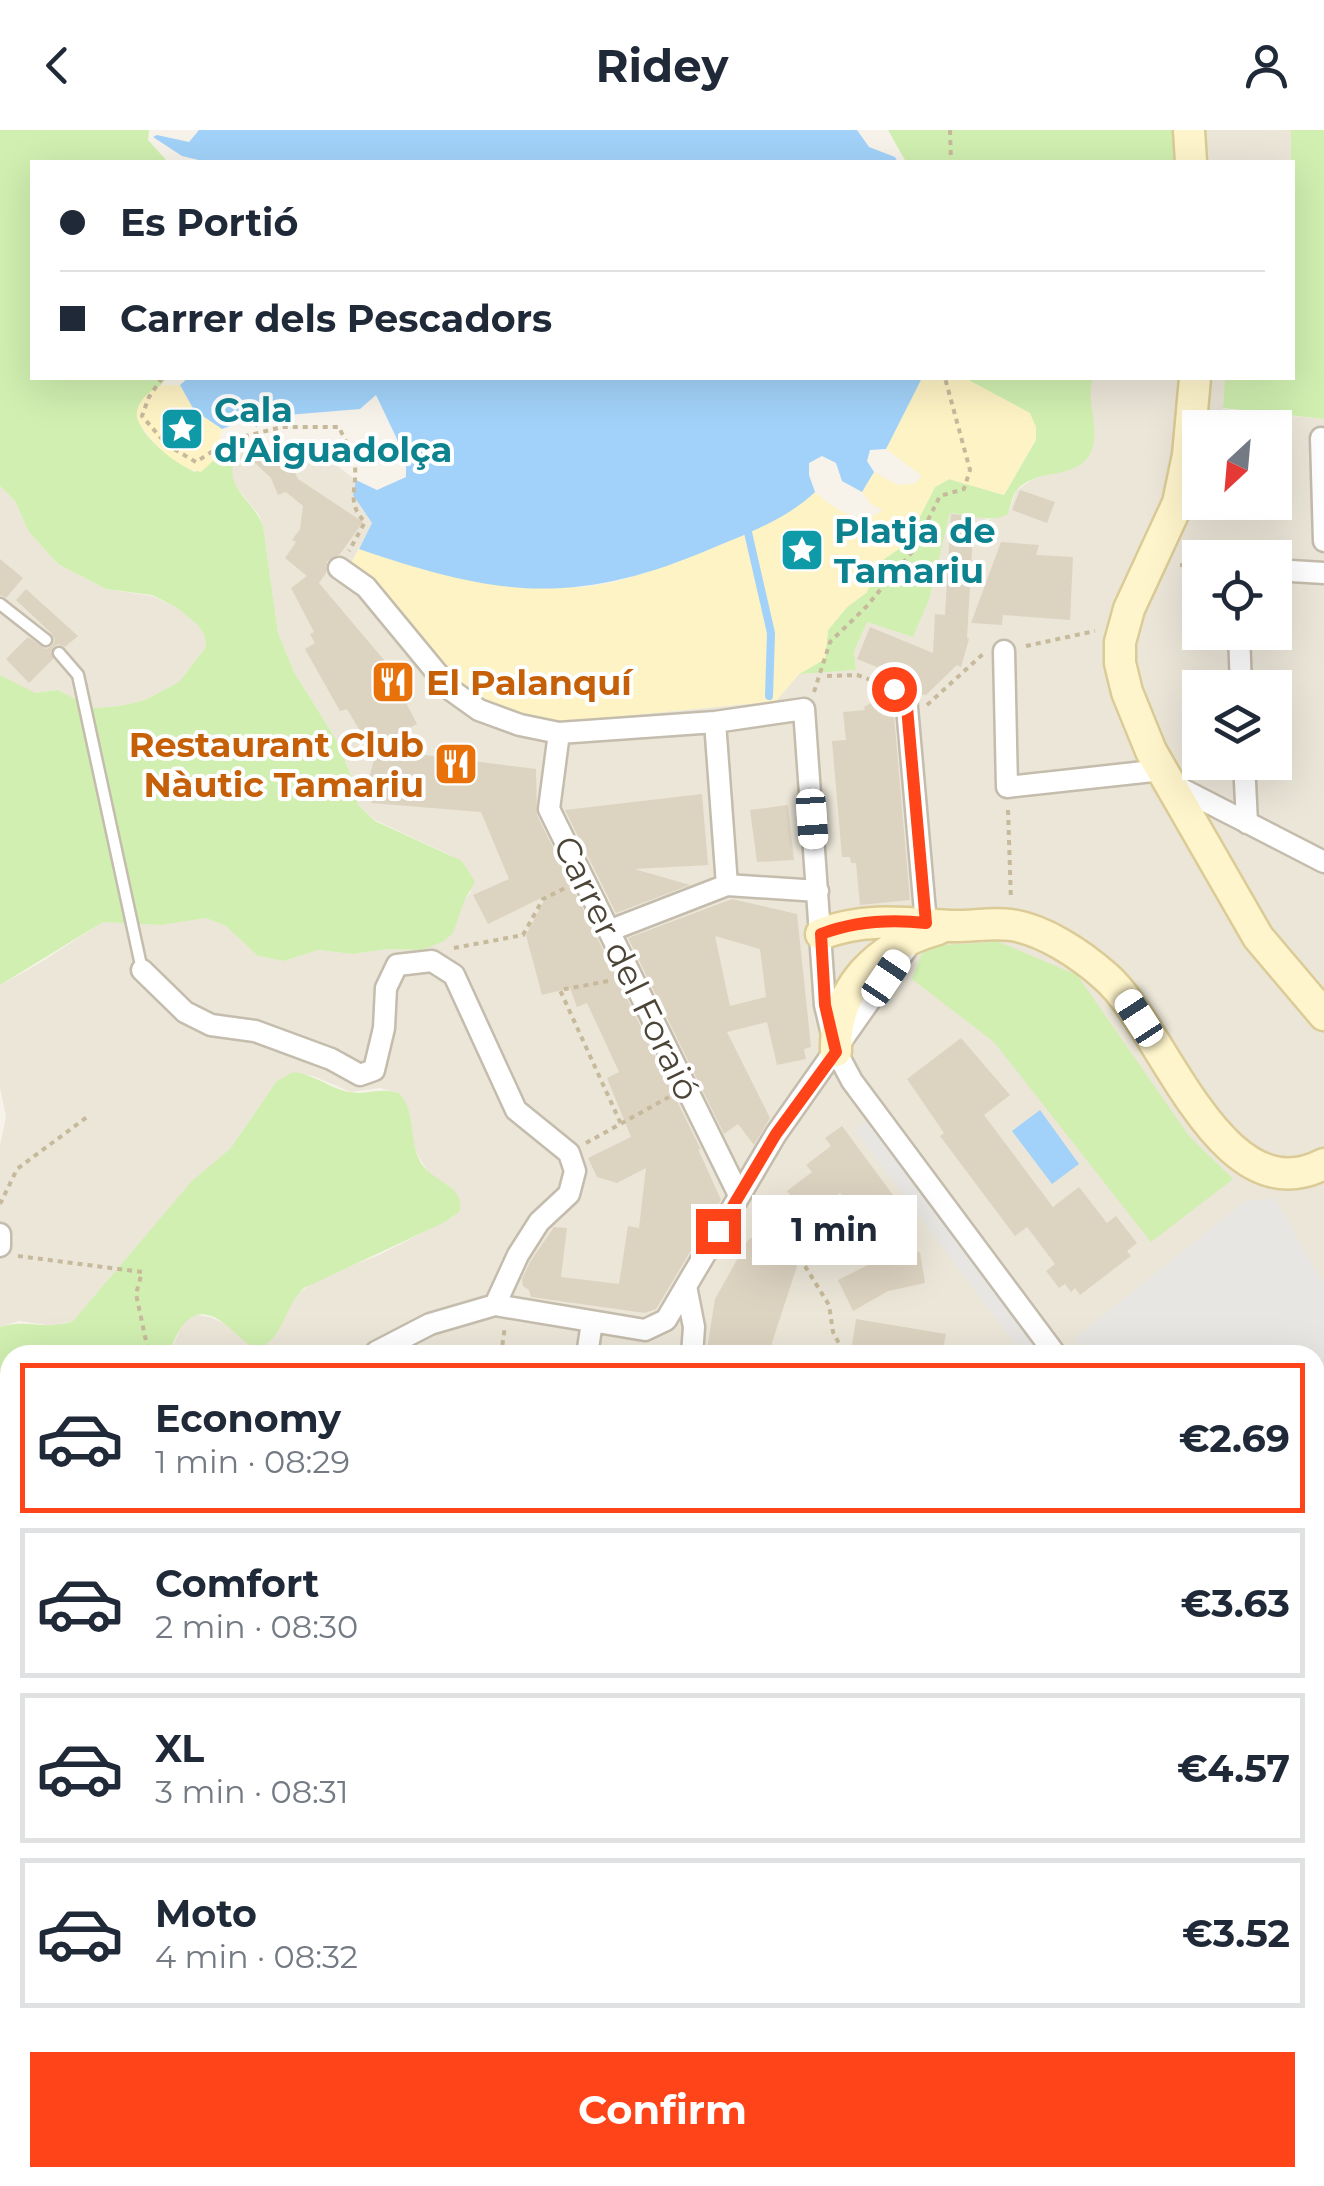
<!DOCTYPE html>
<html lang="en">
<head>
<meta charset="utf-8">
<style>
	body { margin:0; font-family:Montserrat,sans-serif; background:#f2f2f3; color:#1f2937; height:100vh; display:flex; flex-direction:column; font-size:38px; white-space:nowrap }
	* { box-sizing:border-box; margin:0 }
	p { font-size:32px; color:#747a83 }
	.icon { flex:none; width:55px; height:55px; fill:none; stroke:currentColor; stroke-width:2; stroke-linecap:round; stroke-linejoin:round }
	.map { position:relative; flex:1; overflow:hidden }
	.panel { position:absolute; left:0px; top:1215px; width:1325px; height:842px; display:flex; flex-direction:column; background:#fff; border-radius:30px 30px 0 0; box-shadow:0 10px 40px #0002 }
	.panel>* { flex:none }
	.top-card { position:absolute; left:30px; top:30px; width:1265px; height:220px; border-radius:0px; box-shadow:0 10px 40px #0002; display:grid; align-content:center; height:220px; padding:0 30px; background:#fff }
	.needle { width:65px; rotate:206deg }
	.controls { position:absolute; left:1182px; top:280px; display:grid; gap:20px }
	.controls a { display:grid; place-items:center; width:110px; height:110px; border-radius:0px; background:#fff; box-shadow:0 10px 40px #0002; font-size:50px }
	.end { position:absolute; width:45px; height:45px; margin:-22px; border:12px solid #ff4419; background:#fff; box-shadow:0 0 0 5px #fff }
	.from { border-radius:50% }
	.bubble { position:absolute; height:70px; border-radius:0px; background:#fff; box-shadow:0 10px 40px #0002; font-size:32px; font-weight:700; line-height:70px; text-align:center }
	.car { position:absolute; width:30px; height:60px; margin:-30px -15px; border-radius:12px; box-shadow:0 0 8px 2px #0007; background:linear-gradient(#fff 24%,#345 0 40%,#fff 0 76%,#345 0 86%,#fff 0) }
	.top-card b { display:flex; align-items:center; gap:35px; height:95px; font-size:38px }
	.top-card b+b { border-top:2px solid #e0e1e3 }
	.top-card i { width:25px; height:25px; background:#1f2937 }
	ul { padding:18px 0 0; list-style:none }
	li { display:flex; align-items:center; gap:30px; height:150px; margin:0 20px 15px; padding:0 10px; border:5px solid #e0e1e3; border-radius:0px }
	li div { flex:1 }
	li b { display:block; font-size:38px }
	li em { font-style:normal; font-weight:700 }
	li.selected { border-color:#ff4419 }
	li>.icon { width:90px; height:90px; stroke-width:1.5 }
	.action { display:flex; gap:20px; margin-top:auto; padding:20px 30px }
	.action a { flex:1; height:115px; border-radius:0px; background:#ff4419; color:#fff; font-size:40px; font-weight:700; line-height:115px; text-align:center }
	header { display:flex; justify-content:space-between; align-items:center; height:130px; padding:0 30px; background:#fff; font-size:45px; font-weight:700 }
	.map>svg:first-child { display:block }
	.residential { fill:#ebe6d8; fill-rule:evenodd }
	.green { fill:#d0efb0 }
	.sand { fill:#fdf3c4 }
	.parking { fill:#e8e6e2 }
	.water { fill:#a2d2f9 }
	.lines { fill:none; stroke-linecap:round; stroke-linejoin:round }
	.stream { stroke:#a2d2f9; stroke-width:8 }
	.building { fill:#ddd3c1; fill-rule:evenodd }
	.lane-casing { stroke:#c4bcac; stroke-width:15 }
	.street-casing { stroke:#c4bcac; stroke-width:25 }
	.secondary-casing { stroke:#dbcb96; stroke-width:35 }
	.path { stroke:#c7b99b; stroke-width:4; stroke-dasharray:5 5; stroke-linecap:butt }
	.lane { stroke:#fff; stroke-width:10 }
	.street { stroke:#fff; stroke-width:20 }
	.secondary { stroke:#fff5cc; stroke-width:30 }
	.route { stroke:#ff4419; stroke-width:12 }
	.labels { text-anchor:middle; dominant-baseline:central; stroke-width:8; stroke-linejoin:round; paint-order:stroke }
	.culture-label { font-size:35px; font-weight:bold; fill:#0d838f; stroke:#fff; text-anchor:start }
	.food-label { font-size:35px; font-weight:bold; fill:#c56008; stroke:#fff; text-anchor:start }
	.street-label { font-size:35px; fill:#4c4537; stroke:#fff }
</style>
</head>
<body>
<header><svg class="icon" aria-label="back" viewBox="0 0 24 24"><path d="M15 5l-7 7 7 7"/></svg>Ridey<svg class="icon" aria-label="person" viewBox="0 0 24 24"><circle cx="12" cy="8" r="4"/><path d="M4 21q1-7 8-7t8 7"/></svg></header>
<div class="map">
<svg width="1324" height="2056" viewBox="0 0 1324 2056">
	<rect width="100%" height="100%" fill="#f7f3ea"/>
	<path class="residential" d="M 1204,0 L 1291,0 L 1291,32 L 1206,32 Z
		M 1093,248 L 1225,248 L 1223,279 L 1324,289 L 1324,2056 L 934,2056 L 934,2048 L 1315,2048 L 1315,1225 L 169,1225 L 184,1190 L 191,1184 L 210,1187 L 229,1196 L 240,1208 L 286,1181 L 297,1164 L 322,1147 L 379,1125 L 453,1087 L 449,1056 L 431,1046 L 419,1028 L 412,1009 L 411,990 L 399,963 L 380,958 L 351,962 L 313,946 L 293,942 L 271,959 L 230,1019 L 185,1060 L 74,1190 L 55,1196 L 19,1191 L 0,1197 L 0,1015 L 6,987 L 0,958 L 0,855 L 38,834 L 103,792 L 161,795 L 206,788 L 226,796 L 258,826 L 284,831 L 318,820 L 353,824 L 387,819 L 422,820 L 471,762 L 450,725 L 375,690 L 358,675 L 354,652 L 335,608 L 294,542 L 278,503 L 263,396 L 259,385 L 232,352 L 231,340 L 235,328 L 244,321 L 299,320 L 328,329 L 356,350 L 353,365 L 372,393 L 348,439 L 532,588 L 561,592 L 776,571 L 799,544 L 856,540 L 854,522 L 867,492 L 913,507 L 929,470 L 950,383 L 974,384 L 988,390 L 1008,384 L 1016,361 L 1031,350 L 1078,335 L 1093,314 L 1088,259 ZM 1200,298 L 1275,298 L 1275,372 L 1200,372 ZM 1200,428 L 1275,428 L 1275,502 L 1200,502 ZM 1200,558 L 1275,558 L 1275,632 L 1200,632 Z
		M 0,356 L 15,371 L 29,402 L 58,434 L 106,459 L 152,466 L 176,477 L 198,494 L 204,504 L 206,517 L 179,552 L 145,570 L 120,576 L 93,578 L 58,560 L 35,563 L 24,559 L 0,545 Z
		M 10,1429 L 10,2048 L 108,2048 L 107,2056 L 0,2056 L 0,1447 Z"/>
	<path class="green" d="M 0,0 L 149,0 L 148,10 L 168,32 L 32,32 L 32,248 L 166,248 C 160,260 147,262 140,275 C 126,299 176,333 195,342 L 214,330 L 216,324 L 235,328 C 223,359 254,370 263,396 L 278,503 L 294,542 L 335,608 L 354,652 L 358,675 L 375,691 L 462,731 L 475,752 L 464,771 L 453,803 L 444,811 L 422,820 L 387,819 L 353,824 L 318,820 L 284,831 L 258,826 L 226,796 L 206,788 L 161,795 L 103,792 L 0,855 L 0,545 L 35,563 L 58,560 L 93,578 L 120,576 L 145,570 L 179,552 L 206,517 L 204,504 L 198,495 L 176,477 L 152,465 L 106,459 L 58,434 L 29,402 L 15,371 L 0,356 Z
		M 888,0 L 1204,0 L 1206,32 L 906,32 Z
		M 1291,0 L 1324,0 L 1324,289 L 1223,278 L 1225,248 L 1292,248 Z
		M 965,248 L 1093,248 C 1084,272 1104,305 1088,327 C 1072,350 1034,338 1016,361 C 1012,366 1010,378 1008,384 C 990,394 971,384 950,383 L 929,470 L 913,507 L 867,492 L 854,522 L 856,540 L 799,544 L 825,529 L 828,500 L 847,477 L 866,463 L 882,430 L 906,414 L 935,357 L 949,349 L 1004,365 L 1036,310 L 1036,297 Z
		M 999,812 L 1077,845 L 1189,1006 L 1233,1049 L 1151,1112 L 994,912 L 912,849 L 925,816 Z
		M 293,942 C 314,944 329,958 349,962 C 367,965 380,957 399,963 C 417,983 408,1010 421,1033 C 433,1053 464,1054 460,1081 L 445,1092 L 304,1158 C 284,1176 284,1208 259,1218 C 246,1215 242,1209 232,1200 C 198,1168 180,1189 169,1225 L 10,1225 L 10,1326 L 0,1336 L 0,1197 C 27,1188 49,1202 74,1190 L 192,1051 L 230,1019 L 276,952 Z
		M 108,2048 L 934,2048 L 934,2056 L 107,2056 Z"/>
	<path class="sand" d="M 922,248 L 965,248 L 1030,283 L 1036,297 L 1036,309 L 1004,365 L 949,349 L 935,357 L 906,414 L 883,430 L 866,463 L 847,477 L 828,500 L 825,529 L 799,544 L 776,571 L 561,592 L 503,580 L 474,567 L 446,547 L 348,439 L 359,419 C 410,437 462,442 516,449 C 537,452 562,459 584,457 C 635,454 778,397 815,362 C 834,379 860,398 883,380 L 872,375 L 862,362 L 874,342 L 898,355 L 914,354 L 922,346 L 886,319 Z
		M 162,255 L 180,255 L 194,280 L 222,299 L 214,330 L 201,342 C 174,337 151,312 137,289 C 135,273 148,261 162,255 Z"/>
	<path class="parking" d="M 869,989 L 1045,1225 L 1023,1225 L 855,1000 Z
		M 1274,1068 L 1324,1154 L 1324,1254 L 1315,1273 L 1315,1225 L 1086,1225 L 1074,1209 L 1245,1071 Z"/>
	<path class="water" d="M 199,0 L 857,0 L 869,17 L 895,27 L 897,31 L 207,32 L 182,26 L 153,7 L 157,5 L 189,12 Z
		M 203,248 L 922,248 L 886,319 L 870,320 L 867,331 L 874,342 L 862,362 L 842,351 L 836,333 L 822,326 L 809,333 L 809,345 L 815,362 C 788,388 749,403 715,417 C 576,477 499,467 359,419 L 372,393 L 353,365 L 356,350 L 377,360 L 406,347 L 406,328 L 376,265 L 360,279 L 263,287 L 257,297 L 243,291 L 222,299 L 194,280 L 180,255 L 187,249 Z
		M 1040,980 L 1079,1034 L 1052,1054 L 1012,1001 Z"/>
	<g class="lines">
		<path class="stream" d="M 747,398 L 771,503 L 769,566
			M 612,2048 L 613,2056"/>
	</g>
	<path class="building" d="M 284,319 L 298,349 L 363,392 L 340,424 L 327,431 L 326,443 L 319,453 L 384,530 L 417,594 L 370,618 L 347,579 L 340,581 L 305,519 L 315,513 L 310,504 L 314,502 L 291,458 L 307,446 L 285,428 L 296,412 L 292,410 L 300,399 L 303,376 L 286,362 L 278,365 L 271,348 L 254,332 L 261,323 L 268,328 Z
		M 1020,360 L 1055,372 L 1047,393 L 1012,380 Z
		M 951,384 L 974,386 L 967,508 L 969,509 L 961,537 L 957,535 L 926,565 L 920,564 L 914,555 L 901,547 L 887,547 L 887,541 L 857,529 L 870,497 L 933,523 L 935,484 L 945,485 Z
		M 1001,412 L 1039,415 L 1036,425 L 1073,427 L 1070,490 L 1003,485 L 1002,495 L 971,493 Z
		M 0,429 L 23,448 L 6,468 L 0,465 Z
		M 26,459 L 78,506 L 65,517 L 58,514 L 53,517 L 53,529 L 29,553 L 6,529 L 28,507 L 46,519 L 52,516 L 55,510 L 51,503 L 16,470 Z
		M 882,566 L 893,574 L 910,770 L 860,775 L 856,733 L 851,733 L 850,727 L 842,727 L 832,611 L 846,610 L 843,582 L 865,580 L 864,577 Z
		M 377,619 L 536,639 L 537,685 L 701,1020 L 698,1019 L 721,1070 L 656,1179 L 645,1183 L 531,1167 L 529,1160 L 523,1156 L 522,1149 L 530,1132 L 554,1097 L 567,1098 L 561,1147 L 619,1154 L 628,1096 L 639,1098 L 646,1038 L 617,1053 L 597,1047 L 588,1028 L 631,1007 L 607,948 L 619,942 L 587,873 L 577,877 L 570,858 L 542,865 L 526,805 L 547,765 L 488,794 L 473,765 L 509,749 L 481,682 L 371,673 L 373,665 L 365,663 Z
		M 702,664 L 708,735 L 634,739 L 690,755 L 616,783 L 565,680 Z
		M 788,675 L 794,730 L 757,732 L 750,680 Z
		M 732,769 L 797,784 L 811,917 L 804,919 L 806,929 L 777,935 L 767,892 L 727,902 L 770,988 L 754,1015 L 738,994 L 724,1004 L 628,808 ZM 715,806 L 760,819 L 766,867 L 730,876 Z
		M 961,908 L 1010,965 L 984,985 L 1053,1077 L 1079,1057 L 1107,1093 L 1116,1086 L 1137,1113 L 1127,1121 L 1131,1126 L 1080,1165 L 1075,1158 L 1071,1162 L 1065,1154 L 1059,1158 L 1046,1141 L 1055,1134 L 1027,1097 L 1015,1106 L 940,1006 L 944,1003 L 907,949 Z
		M 842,996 L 913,1092 L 879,1116 L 840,1063 L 807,1087 L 787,1061 L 812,1042 L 806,1035 L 831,1016 L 825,1008 Z
		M 771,1095 L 797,1136 L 768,1225 L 706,1225 L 715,1169 L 748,1110 Z
		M 920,1122 L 925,1153 L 888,1161 L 853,1181 L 838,1150 L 876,1131 Z
		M 856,1189 L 946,1204 L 942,1225 L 874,1225 L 851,1222 Z"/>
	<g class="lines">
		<defs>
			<path id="lane" d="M 0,474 L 46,510
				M 59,523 L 78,545 L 142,840
				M 1310,2048 L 1311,2056"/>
			<path id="street" d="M 1321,308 L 1324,411
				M 339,438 L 366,457 L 451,560 L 479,580 L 520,595 L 559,603 L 715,592 L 804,579 L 825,875 L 836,921 L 852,951 L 1056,1225
				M 1275,440 L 1324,443
				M 1239,502 L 1241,558
				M 1004,521 L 1007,657 L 1162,640 L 1176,656 L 1324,732
				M 894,559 L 906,566 L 926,793
				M 715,592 L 727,755
				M 559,603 L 549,679 L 739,1065
				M 1244,632 L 1247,693
				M 611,800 L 727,755 L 818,761
				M 142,840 L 185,882 L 211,895 L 255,901 L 331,929 L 360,945 L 374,940 L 384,898 L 386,858 L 397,835 L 432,831 L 454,845 L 516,980 L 569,1023 L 575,1041 L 569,1064 L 539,1092 L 518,1125 L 495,1175
				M 0,1104 L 0,1116
				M 686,1156 L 694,1197 L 692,1225
				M 376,1222 L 430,1194 L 495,1175 L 645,1200 L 666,1190 L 776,1004 L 909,815
				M 587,1225 L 592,1192
				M 0,1356 L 10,1348
				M 1315,1572 L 1324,1584
				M 0,1611 L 10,1614
				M 0,1839 L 10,1863
				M 73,2048 L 75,2056
				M 966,2048 L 966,2056
				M 544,2056 L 545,2048"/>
			<path id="secondary" d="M 1189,0 L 1191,32
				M 1195,248 L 1188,325 L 1178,373 L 1129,479 L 1120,512 L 1120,533 L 1127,562 L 1151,621 L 1258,807 L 1324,885
				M 821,804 C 865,787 905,793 950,796 C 970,797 991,792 1011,795 C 1044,800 1080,824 1105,846 C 1163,895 1220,1088 1324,1034
				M 836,921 C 835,856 878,816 938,799"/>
		</defs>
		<use href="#lane" class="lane-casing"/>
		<use href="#street" class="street-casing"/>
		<use href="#secondary" class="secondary-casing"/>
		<path class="path" d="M 950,0 L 951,32
			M 162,248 L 149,267 L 142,286 L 167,315 L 196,332 L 230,310 L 282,297 L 339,297 C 344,309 354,324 355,337 C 357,359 346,373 365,392 L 349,421
			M 1180,435 L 1200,436
			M 1026,516 L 1095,501
			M 827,546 L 857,545 L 876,552
			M 814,562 L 830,512 L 866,477 L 912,422 L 940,366 L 964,359 L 970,340 L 945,248
			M 927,575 L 983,524
			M 1008,680 L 1011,770
			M 454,818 L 523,805 L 543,769 L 565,758
			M 608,851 L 560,860 L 621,994
			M 586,1013 L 669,967
			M 763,1068 L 829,1175 L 833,1202 L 845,1225
			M 0,1074 L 17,1039 L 87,987
			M 18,1126 L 142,1142 L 136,1164 L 149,1225
			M 501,1225 L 505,1196
			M 885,2048 L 885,2056"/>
		<use href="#lane" class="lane"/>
		<use href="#street" class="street"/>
		<use href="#secondary" class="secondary"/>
	</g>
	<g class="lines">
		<path class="route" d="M 718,1101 L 776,1004 L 836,922 L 825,875 L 821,804 C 855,791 890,789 926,793 L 906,566 L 894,559"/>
	</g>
	<defs>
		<symbol id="sight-square" viewBox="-11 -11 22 22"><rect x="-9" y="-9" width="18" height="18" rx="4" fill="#0f9aa8" stroke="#fff"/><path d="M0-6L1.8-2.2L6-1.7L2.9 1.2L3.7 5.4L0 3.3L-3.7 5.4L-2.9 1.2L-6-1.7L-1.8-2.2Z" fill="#fff"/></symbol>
		<symbol id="restaurant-square" viewBox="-11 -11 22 22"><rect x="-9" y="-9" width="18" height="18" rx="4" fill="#e8710a" stroke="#fff"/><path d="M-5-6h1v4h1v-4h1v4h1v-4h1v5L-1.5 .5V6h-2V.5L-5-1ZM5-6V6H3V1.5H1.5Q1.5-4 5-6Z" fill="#fff"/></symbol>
	</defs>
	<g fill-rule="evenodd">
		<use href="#sight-square" x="157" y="274" width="50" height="50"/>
		<use href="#sight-square" x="777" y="395" width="50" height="50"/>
		<use href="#restaurant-square" x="368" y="527" width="50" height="50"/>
		<use href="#restaurant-square" x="431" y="609" width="50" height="50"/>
	</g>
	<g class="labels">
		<g class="culture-label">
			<text x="214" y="279">Cala<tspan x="214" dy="40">d'Aiguadolça</tspan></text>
			<text x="834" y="400">Platja de<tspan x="834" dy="40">Tamariu</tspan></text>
		</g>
		<g class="food-label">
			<text x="426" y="552">El Palanquí</text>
			<text x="424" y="614" text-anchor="end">Restaurant Club<tspan x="424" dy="40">Nàutic Tamariu</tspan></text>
		</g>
		<g class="street-label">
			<text transform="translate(627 838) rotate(64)">Carrer del Foraió</text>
		</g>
	</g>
</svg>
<div class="controls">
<a><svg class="needle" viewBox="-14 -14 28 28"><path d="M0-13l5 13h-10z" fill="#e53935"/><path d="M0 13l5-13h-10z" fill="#747a83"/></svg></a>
<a><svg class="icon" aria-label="locate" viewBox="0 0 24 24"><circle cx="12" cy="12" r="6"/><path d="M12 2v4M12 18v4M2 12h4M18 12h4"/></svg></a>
<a><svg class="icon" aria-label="layers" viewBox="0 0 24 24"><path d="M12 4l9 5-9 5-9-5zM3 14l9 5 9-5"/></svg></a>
</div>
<i class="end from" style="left:894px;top:559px"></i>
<i class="end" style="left:718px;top:1101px"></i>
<div class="bubble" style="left:752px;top:1065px;width:165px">1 min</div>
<i class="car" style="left:812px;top:689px;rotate:176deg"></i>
<i class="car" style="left:886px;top:848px;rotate:34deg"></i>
<i class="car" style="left:1139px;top:888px;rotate:327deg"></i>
<div class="top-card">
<b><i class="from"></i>Es Portió</b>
<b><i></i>Carrer dels Pescadors</b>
</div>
<section class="panel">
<ul>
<li class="selected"><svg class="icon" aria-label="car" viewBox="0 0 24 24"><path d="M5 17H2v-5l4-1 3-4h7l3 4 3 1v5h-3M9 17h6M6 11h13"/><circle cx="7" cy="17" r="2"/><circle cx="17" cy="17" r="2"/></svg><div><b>Economy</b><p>1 min · 08:29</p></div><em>€2.69</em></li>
<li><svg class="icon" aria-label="car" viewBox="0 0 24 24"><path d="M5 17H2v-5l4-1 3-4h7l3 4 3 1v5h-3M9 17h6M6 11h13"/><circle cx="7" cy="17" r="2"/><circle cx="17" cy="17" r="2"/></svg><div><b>Comfort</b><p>2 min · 08:30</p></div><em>€3.63</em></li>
<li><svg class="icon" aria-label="car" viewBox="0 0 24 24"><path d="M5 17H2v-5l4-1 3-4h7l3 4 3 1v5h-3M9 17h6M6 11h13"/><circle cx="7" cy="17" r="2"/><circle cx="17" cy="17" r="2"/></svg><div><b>XL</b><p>3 min · 08:31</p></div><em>€4.57</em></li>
<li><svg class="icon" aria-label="car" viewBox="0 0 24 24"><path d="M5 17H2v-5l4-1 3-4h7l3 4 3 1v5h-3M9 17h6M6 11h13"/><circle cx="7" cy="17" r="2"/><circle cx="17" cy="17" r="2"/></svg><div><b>Moto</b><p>4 min · 08:32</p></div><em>€3.52</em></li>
</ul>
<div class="action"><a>Confirm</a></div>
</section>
</div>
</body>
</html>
